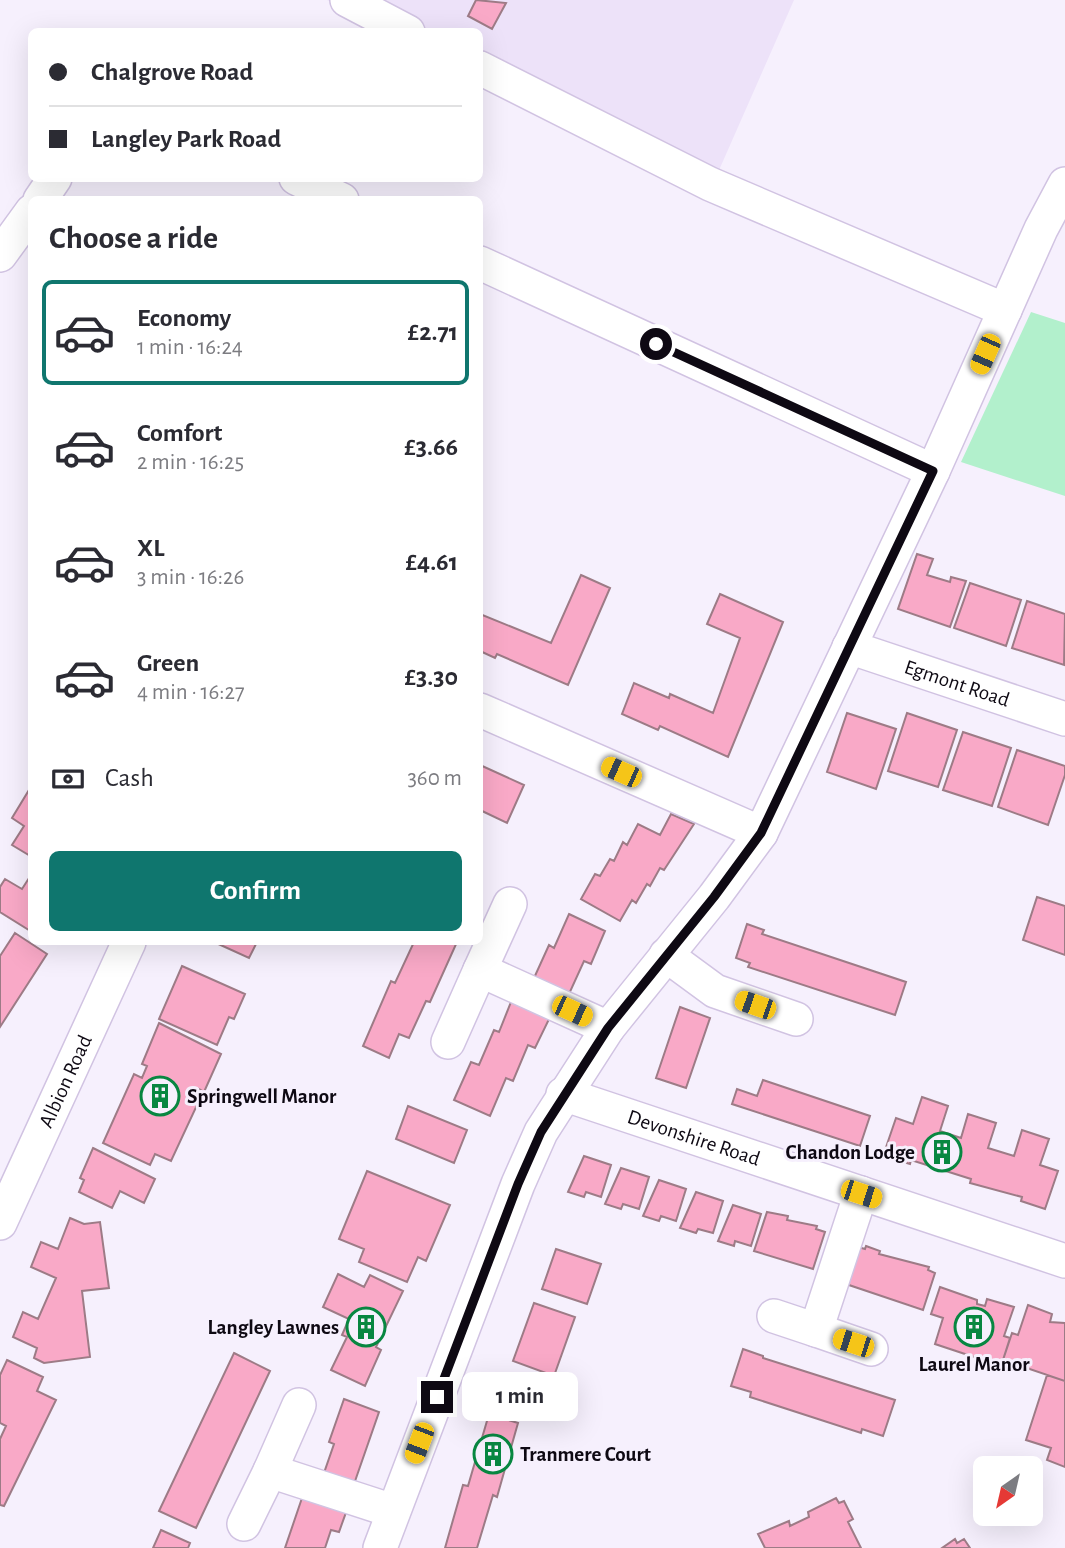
<!DOCTYPE html>
<html lang="en">
<head>
<meta charset="utf-8">
<style>
	body { margin:0; font-family:"Alegreya Sans",sans-serif; background:#f7f7f7; color:#2b2b33; height:100vh; display:flex; flex-direction:column; font-size:26px; white-space:nowrap }
	* { box-sizing:border-box; margin:0 }
	p { font-size:23px; color:#7c7c81 }
	.icon { flex:none; width:38px; height:38px; fill:none; stroke:currentColor; stroke-width:2; stroke-linecap:round; stroke-linejoin:round }
	.map { position:relative; flex:1; overflow:hidden }
	.drawer { position:absolute; left:28px; top:196px; width:455px; height:749px; display:flex; flex-direction:column; background:#fff; border-radius:10px; box-shadow:0 7px 28px #0002 }
	.drawer>* { flex:none }
	.banner { position:absolute; left:28px; top:28px; width:455px; height:154px; border-radius:10px; box-shadow:0 7px 28px #0002; display:grid; align-content:center; height:154px; padding:0 21px; background:#fff }
	.needle { width:46px; rotate:214deg }
	.buttons { position:absolute; left:973px; top:1456px; display:grid; gap:14px }
	.buttons a { display:grid; place-items:center; width:70px; height:70px; border-radius:10px; background:#fff; box-shadow:0 7px 28px #0002; font-size:35px }
	.end { position:absolute; width:32px; height:32px; margin:-16px; border:9px solid #0e0913; background:#fff; box-shadow:0 0 0 4px #fff }
	.from { border-radius:50% }
	.bubble { position:absolute; height:49px; border-radius:10px; background:#fff; box-shadow:0 7px 28px #0002; font-size:23px; font-weight:600; line-height:49px; text-align:center }
	.car { position:absolute; width:21px; height:42px; margin:-21px -10px; border-radius:9px; box-shadow:0 0 5px 2px #0007; background:linear-gradient(#f5c518 24%,#345 0 40%,#f5c518 0 76%,#345 0 86%,#f5c518 0) }
	.banner b { display:flex; align-items:center; gap:24px; height:66px; font-size:26px }
	.banner b+b { border-top:2px solid #e1e1e2 }
	.banner i { width:18px; height:18px; background:#2b2b33 }
	ul { padding:0; list-style:none }
	li { display:flex; align-items:center; gap:21px; height:105px; margin:0 14px 10px; padding:0 7px; border:4px solid transparent; border-radius:10px }
	li div { flex:1 }
	li b { display:block; font-size:26px }
	li em { font-style:normal; font-weight:600 }
	li.selected { border-color:#0f766e }
	li>.icon { width:63px; height:63px; stroke-width:1.5 }
	h2 { padding:0 21px; font-size:32px; line-height:84px }
	.pay { display:flex; align-items:center; gap:18px; height:77px; padding:0 21px; font-size:26px }
	.pay p { margin-inline-start:auto }
	.cta { display:flex; gap:14px; margin-top:auto; padding:14px 21px }
	.cta a { flex:1; height:80px; border-radius:10px; background:#0f766e; color:#fff; font-size:28px; font-weight:600; line-height:80px; text-align:center }
	.map>svg:first-child { display:block }
	.built { fill:#ede2f9 }
	.green { fill:#b2f0cc }
	.building { fill:#f9a9c7; stroke:#9d7b86; stroke-width:2 }
	.lines { fill:none; stroke-linecap:round; stroke-linejoin:round }
	.minor-casing { stroke:#d1c3e2; stroke-width:36 }
	.minor { stroke:#fff; stroke-width:33 }
	.route { stroke:#0e0913; stroke-width:9 }
	.labels { text-anchor:middle; dominant-baseline:central; stroke-width:6; stroke-linejoin:round; paint-order:stroke }
	.street-label { font-size:21px; fill:#0e0913; stroke:#f6f0fd }
	.poi-label { font-size:21px; font-weight:bold; fill:#0e0913; stroke:#f6f0fd; text-anchor:start }
</style>
</head>
<body>
<div class="map">
<svg width="1065" height="1548" viewBox="0 0 1065 1548">
	<rect width="100%" height="100%" fill="#f6f0fd"/>
	<path class="built" d="M 327,0 L 794,0 L 716,177 L 480,76 L 480,32 L 390,31 Z"/>
	<path class="green" d="M 1031,312 L 1065,323 L 1065,496 L 961,462 Z"/>
	<path class="building" d="M 476,0 L 506,3 L 492,29 L 468,16 Z
		M 917,554 L 933,559 L 927,575 L 950,582 L 951,577 L 966,581 L 950,627 L 898,609 Z
		M 581,575 L 610,588 L 568,685 L 497,654 L 495,658 L 480,651 L 480,614 L 551,643 Z
		M 970,583 L 1021,600 L 1006,646 L 954,628 Z
		M 720,594 L 783,622 L 728,757 L 660,726 L 658,730 L 622,714 L 634,683 L 669,698 L 670,694 L 713,713 L 740,638 L 707,624 Z
		M 1027,601 L 1065,614 L 1064,665 L 1012,648 Z
		M 847,713 L 896,729 L 876,789 L 827,772 Z
		M 907,713 L 957,730 L 938,787 L 888,771 Z
		M 963,732 L 1011,748 L 992,806 L 943,790 Z
		M 1017,750 L 1065,766 L 1065,775 L 1048,825 L 998,807 Z
		M 480,765 L 524,785 L 507,823 L 480,810 Z
		M 29,790 L 32,792 L 32,857 L 12,845 L 24,826 L 12,818 Z
		M 671,814 L 694,824 L 664,870 L 660,868 L 650,886 L 647,884 L 636,903 L 632,900 L 620,921 L 581,899 L 595,874 L 600,876 L 610,859 L 614,861 L 623,842 L 627,845 L 638,824 L 660,835 Z
		M 31,875 L 32,875 L 32,932 L 0,912 L 0,887 L 5,879 L 22,889 Z
		M 1037,897 L 1065,906 L 1065,955 L 1023,940 Z
		M 569,914 L 605,931 L 591,964 L 584,961 L 569,994 L 534,978 L 549,945 L 554,948 Z
		M 747,924 L 764,930 L 762,934 L 906,982 L 895,1015 L 748,967 L 750,963 L 736,958 Z
		M 15,933 L 47,954 L 0,1027 L 0,956 Z
		M 214,942 L 257,942 L 249,958 Z
		M 414,942 L 457,942 L 430,1002 L 426,1001 L 409,1038 L 399,1034 L 389,1058 L 363,1046 L 391,981 L 395,983 Z
		M 182,966 L 245,994 L 234,1019 L 229,1017 L 217,1045 L 159,1019 Z
		M 513,997 L 551,1015 L 535,1048 L 528,1045 L 513,1081 L 506,1078 L 490,1116 L 454,1100 L 471,1062 L 479,1065 L 494,1030 L 499,1032 Z
		M 680,1007 L 710,1018 L 686,1088 L 656,1078 Z
		M 159,1023 L 221,1054 L 204,1092 L 199,1089 L 194,1101 L 198,1103 L 171,1161 L 155,1154 L 150,1165 L 103,1143 L 134,1074 L 142,1078 L 147,1066 L 142,1064 Z
		M 763,1080 L 870,1116 L 860,1146 L 732,1104 L 737,1089 L 757,1096 Z
		M 922,1097 L 948,1106 L 940,1131 L 961,1138 L 968,1114 L 996,1123 L 988,1148 L 1014,1156 L 1022,1130 L 1049,1139 L 1040,1165 L 1058,1171 L 1045,1209 L 1021,1201 L 1022,1197 L 970,1183 L 971,1179 L 911,1160 L 910,1164 L 883,1156 L 896,1118 L 913,1124 Z
		M 408,1106 L 467,1130 L 454,1163 L 396,1139 Z
		M 93,1148 L 155,1179 L 144,1203 L 120,1191 L 112,1208 L 79,1192 L 84,1180 L 80,1178 Z
		M 584,1156 L 611,1165 L 601,1197 L 586,1192 L 584,1197 L 568,1192 Z
		M 621,1168 L 649,1177 L 639,1209 L 623,1204 L 621,1209 L 605,1204 Z
		M 367,1171 L 450,1205 L 426,1261 L 418,1257 L 407,1282 L 359,1262 L 364,1249 L 339,1239 Z
		M 659,1180 L 686,1189 L 676,1221 L 661,1216 L 659,1221 L 643,1216 Z
		M 696,1192 L 723,1201 L 713,1233 L 698,1229 L 696,1233 L 680,1228 Z
		M 733,1205 L 761,1214 L 751,1246 L 735,1241 L 734,1246 L 718,1241 Z
		M 767,1212 L 788,1216 L 787,1220 L 817,1226 L 816,1229 L 825,1232 L 813,1269 L 754,1251 Z
		M 70,1218 L 84,1224 L 100,1222 L 109,1288 L 82,1291 L 90,1357 L 44,1363 L 34,1358 L 37,1348 L 13,1337 L 23,1312 L 38,1319 L 56,1278 L 31,1267 L 41,1242 L 58,1249 Z
		M 866,1246 L 880,1251 L 879,1254 L 929,1267 L 928,1270 L 935,1273 L 923,1310 L 846,1284 L 858,1247 L 865,1249 Z
		M 556,1249 L 601,1264 L 587,1304 L 542,1289 Z
		M 338,1274 L 364,1287 L 370,1275 L 403,1291 L 376,1347 L 381,1350 L 365,1386 L 331,1370 L 347,1337 L 342,1335 L 349,1319 L 323,1307 Z
		M 940,1287 L 977,1300 L 977,1304 L 985,1306 L 987,1299 L 1014,1307 L 1004,1336 L 1010,1338 L 1001,1366 L 935,1344 L 943,1318 L 931,1314 Z
		M 534,1303 L 575,1317 L 554,1376 L 513,1361 Z
		M 1028,1305 L 1052,1314 L 1050,1322 L 1065,1323 L 1065,1381 L 1003,1360 L 1012,1333 L 1018,1335 Z
		M 743,1349 L 763,1356 L 763,1358 L 895,1400 L 883,1436 L 862,1429 L 861,1433 L 750,1397 L 751,1392 L 731,1386 Z
		M 234,1353 L 270,1371 L 196,1528 L 159,1511 Z
		M 7,1360 L 43,1377 L 37,1391 L 56,1400 L 4,1506 L 0,1505 L 0,1439 L 6,1426 L 0,1423 L 0,1375 Z
		M 1047,1375 L 1065,1381 L 1065,1467 L 1047,1460 L 1051,1448 L 1026,1440 Z
		M 344,1399 L 379,1412 L 354,1484 L 324,1473 L 334,1444 L 329,1442 Z
		M 489,1414 L 518,1423 L 497,1497 L 493,1495 L 477,1548 L 445,1548 L 463,1485 L 468,1486 Z
		M 302,1498 L 349,1504 L 339,1532 L 331,1530 L 325,1548 L 285,1548 Z
		M 836,1498 L 839,1503 L 844,1501 L 853,1519 L 848,1522 L 861,1548 L 765,1548 L 758,1534 L 789,1521 L 790,1526 L 809,1517 L 808,1512 Z
		M 161,1530 L 190,1543 L 188,1548 L 153,1548 Z
		M 955,1539 L 957,1543 L 964,1539 L 970,1548 L 942,1548 Z"/>
	<g class="lines">
		<defs>
			<g id="minor">
				<path d="M 347,0 L 408,32"/>
				<path d="M 480,68 L 710,184 L 1005,310"/>
				<path d="M 296,178 L 342,200"/>
				<path d="M 40,200 L 55,178"/>
				<path d="M 0,255 L 32,211"/>
				<path d="M 480,263 L 933,471"/>
				<path id="s1" d="M 849,647 L 1065,719"/>
				<path d="M 480,710 L 761,833"/>
				<path d="M 666,955 L 715,991 L 796,1019"/>
				<path d="M 480,970 L 510,904"/>
				<path d="M 448,1042 L 480,970 L 608,1028"/>
				<path id="s2" d="M 563,1094 L 1065,1261"/>
				<path id="s3" d="M 0,1223 L 129,942"/>
				<path d="M 774,1316 L 816,1330 L 861,1193"/>
				<path d="M 816,1330 L 871,1349"/>
				<path d="M 299,1405 L 270,1471 L 393,1511"/>
				<path d="M 244,1524 L 270,1471"/>
				<path d="M 380,1548 L 518,1184 L 541,1132 L 608,1028 L 714,897 L 761,833 L 933,471 L 1041,229 L 1065,184"/>
			</g>
		</defs>
		<use href="#minor" class="minor-casing"/>
		<use href="#minor" class="minor"/>
	</g>
	<g class="lines">
		<path class="route" d="M 437,1397 L 518,1184 L 541,1132 L 608,1028 L 714,897 L 761,833 L 933,471 L 656,344"/>
	</g>
	<defs>
		<symbol id="building-ring" viewBox="-11 -11 22 22"><circle r="9.5" fill="#f6f0fd" stroke="#088741" stroke-width="1.5"/><path d="M-4-6H4V6H1V3H-1V6H-4ZM-2.5-4.3h1.7v1.8h-1.7ZM.8-4.3h1.7v1.8H.8ZM-2.5-1h1.7V.8h-1.7ZM.8-1h1.7V.8H.8Z" fill="#088741"/></symbol>
	</defs>
	<g fill-rule="evenodd">
		<use href="#building-ring" x="138" y="1074" width="44" height="44"/>
		<use href="#building-ring" x="920" y="1130" width="44" height="44"/>
		<use href="#building-ring" x="344" y="1305" width="44" height="44"/>
		<use href="#building-ring" x="952" y="1305" width="44" height="44"/>
		<use href="#building-ring" x="471" y="1432" width="44" height="44"/>
	</g>
	<g class="labels">
		<g class="street-label">
			<text stroke="none"><textPath href="#s1" startOffset="114">Egmont Road</textPath></text>
			<text stroke="none"><textPath href="#s3" startOffset="156">Albion Road</textPath></text>
			<text stroke="none"><textPath href="#s2" startOffset="138">Devonshire Road</textPath></text>
		</g>
		<g class="poi-label">
			<text x="187" y="1096">Springwell Manor</text>
			<text x="915" y="1152" text-anchor="end">Chandon Lodge</text>
			<text x="339" y="1327" text-anchor="end">Langley Lawnes</text>
			<text x="974" y="1364" text-anchor="middle">Laurel Manor</text>
			<text x="520" y="1454">Tranmere Court</text>
		</g>
	</g>
</svg>
<div class="buttons">
<a><svg class="needle" viewBox="-14 -14 28 28"><path d="M0-13l5 13h-10z" fill="#e53935"/><path d="M0 13l5-13h-10z" fill="#7c7c81"/></svg></a>
</div>
<i class="end from" style="left:656px;top:344px"></i>
<i class="end" style="left:437px;top:1397px"></i>
<div class="bubble" style="left:462px;top:1372px;width:116px">1 min</div>
<i class="car" style="left:985px;top:354px;rotate:204deg"></i>
<i class="car" style="left:621px;top:772px;rotate:294deg"></i>
<i class="car" style="left:755px;top:1005px;rotate:289deg"></i>
<i class="car" style="left:572px;top:1011px;rotate:115deg"></i>
<i class="car" style="left:861px;top:1194px;rotate:108deg"></i>
<i class="car" style="left:853px;top:1343px;rotate:288deg"></i>
<i class="car" style="left:419px;top:1443px;rotate:201deg"></i>
<div class="banner">
<b><i class="from"></i>Chalgrove Road</b>
<b><i></i>Langley Park Road</b>
</div>
<section class="drawer">
<h2>Choose a ride</h2>
<ul>
<li class="selected"><svg class="icon" aria-label="car" viewBox="0 0 24 24"><path d="M5 17H2v-5l4-1 3-4h7l3 4 3 1v5h-3M9 17h6M6 11h13"/><circle cx="7" cy="17" r="2"/><circle cx="17" cy="17" r="2"/></svg><div><b>Economy</b><p>1 min · 16:24</p></div><em>£2.71</em></li>
<li><svg class="icon" aria-label="car" viewBox="0 0 24 24"><path d="M5 17H2v-5l4-1 3-4h7l3 4 3 1v5h-3M9 17h6M6 11h13"/><circle cx="7" cy="17" r="2"/><circle cx="17" cy="17" r="2"/></svg><div><b>Comfort</b><p>2 min · 16:25</p></div><em>£3.66</em></li>
<li><svg class="icon" aria-label="car" viewBox="0 0 24 24"><path d="M5 17H2v-5l4-1 3-4h7l3 4 3 1v5h-3M9 17h6M6 11h13"/><circle cx="7" cy="17" r="2"/><circle cx="17" cy="17" r="2"/></svg><div><b>XL</b><p>3 min · 16:26</p></div><em>£4.61</em></li>
<li><svg class="icon" aria-label="car" viewBox="0 0 24 24"><path d="M5 17H2v-5l4-1 3-4h7l3 4 3 1v5h-3M9 17h6M6 11h13"/><circle cx="7" cy="17" r="2"/><circle cx="17" cy="17" r="2"/></svg><div><b>Green</b><p>4 min · 16:27</p></div><em>£3.30</em></li>
</ul>
<div class="pay"><svg class="icon" aria-label="cash" viewBox="0 0 24 24"><path d="M3 7h18v10H3z"/><circle cx="12" cy="12" r="2"/></svg>Cash<p>360 m</p></div>
<div class="cta"><a>Confirm</a></div>
</section>
</div>
</body>
</html>
